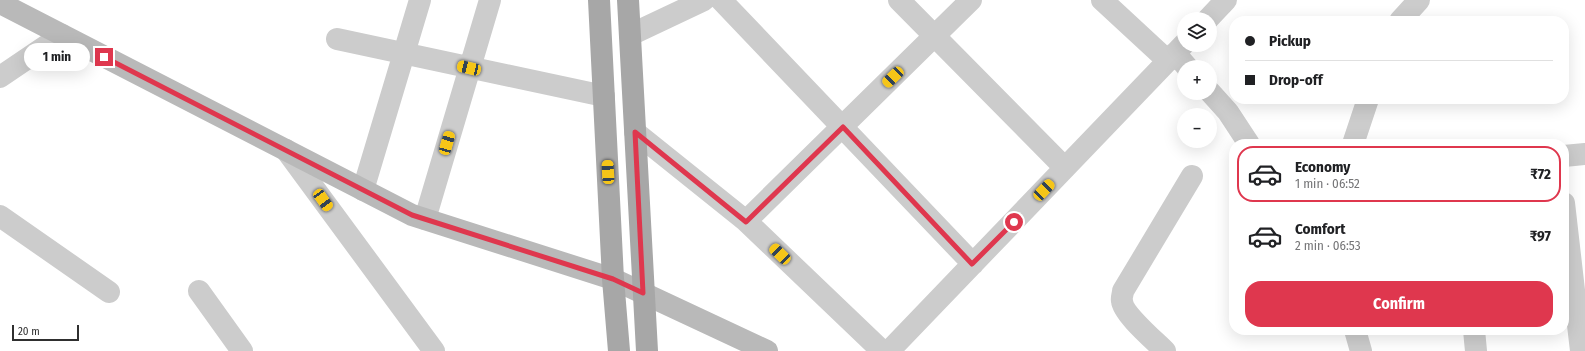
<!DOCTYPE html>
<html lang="en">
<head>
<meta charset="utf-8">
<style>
	body { margin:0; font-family:"Fira Sans Condensed",sans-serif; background:#f2f2f2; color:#202124; height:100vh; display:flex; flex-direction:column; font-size:15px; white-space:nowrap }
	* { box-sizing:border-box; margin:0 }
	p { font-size:13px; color:#757577 }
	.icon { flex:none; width:22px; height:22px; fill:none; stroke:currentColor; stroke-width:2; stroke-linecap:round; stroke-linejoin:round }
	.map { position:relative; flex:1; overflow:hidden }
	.side { position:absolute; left:1229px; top:139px; width:340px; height:196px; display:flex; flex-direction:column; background:#fff; border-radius:16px; box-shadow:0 4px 16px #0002 }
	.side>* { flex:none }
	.guide { position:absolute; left:1229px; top:16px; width:340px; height:88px; border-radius:16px; box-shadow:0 4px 16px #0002; display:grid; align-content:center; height:88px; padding:0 16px; background:#fff }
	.controls { position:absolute; left:1177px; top:12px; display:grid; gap:8px }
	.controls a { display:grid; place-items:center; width:40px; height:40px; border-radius:50%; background:#fff; box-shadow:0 4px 16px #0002; font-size:20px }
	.scale { position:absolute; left:12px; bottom:10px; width:67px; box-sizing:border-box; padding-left:4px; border:2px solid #2f2f2f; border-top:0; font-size:11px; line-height:14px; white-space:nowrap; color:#2f2f2f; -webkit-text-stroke:3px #fff; paint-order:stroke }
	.end { position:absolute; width:18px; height:18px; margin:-9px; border:5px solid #df374e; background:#fff; box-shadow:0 0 0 2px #fff }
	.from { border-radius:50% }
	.bubble { position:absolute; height:28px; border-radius:14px; background:#fff; box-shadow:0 4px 16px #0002; font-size:13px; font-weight:700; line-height:28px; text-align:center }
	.car { position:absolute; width:12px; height:24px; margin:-12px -6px; border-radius:5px; box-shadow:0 0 3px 1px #0007; background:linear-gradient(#f5c518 24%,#345 0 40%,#f5c518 0 76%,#345 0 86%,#f5c518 0) }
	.guide b { display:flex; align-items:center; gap:14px; height:38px; font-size:15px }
	.guide b+b { border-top:1px solid #e0e0e0 }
	.guide i { width:10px; height:10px; background:#202124 }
	ul { padding:7px 0 0; list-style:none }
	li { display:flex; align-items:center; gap:12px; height:56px; margin:0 8px 6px; padding:0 8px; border:2px solid transparent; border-radius:16px }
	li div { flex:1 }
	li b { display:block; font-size:15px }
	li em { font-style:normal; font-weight:700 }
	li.on { border-color:#df374e }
	li>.icon { width:36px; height:36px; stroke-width:1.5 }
	.button { display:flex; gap:8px; margin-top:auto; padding:8px 16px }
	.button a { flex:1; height:46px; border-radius:16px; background:#df374e; color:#fff; font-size:16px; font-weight:700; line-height:46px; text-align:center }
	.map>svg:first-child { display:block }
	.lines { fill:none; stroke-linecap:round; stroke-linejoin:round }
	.minor { stroke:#ccc; stroke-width:22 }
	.secondary { stroke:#b9b9b9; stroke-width:22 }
	.primary { stroke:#a7a7a7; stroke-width:22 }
	.route { stroke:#df374e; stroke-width:5 }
</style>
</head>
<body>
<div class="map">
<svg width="1585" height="351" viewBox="0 0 1585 351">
	<rect width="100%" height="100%" fill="#fff"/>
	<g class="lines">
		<path class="minor" d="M 721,0 L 973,264
			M 899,0 L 1065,168
			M 1102,0 L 1168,61
			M 1208,19 L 1226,0
			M 1400,21 L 1419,0
			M 630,35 L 704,0
			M 337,39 L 604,96
			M 1175,53 L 1187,67
			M 0,77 L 62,35
			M 1210,92 L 1228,112 L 1249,144
			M 635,132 L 746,221 L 882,351
			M 1353,144 L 1368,99
			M 286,150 L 434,351
			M 1564,156 L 1585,154
			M 363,190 L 420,0
			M 1564,203 L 1581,351
			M 0,216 L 109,292
			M 425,219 L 490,0
			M 746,221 L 971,0
			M 199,291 L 242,351
			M 1355,330 L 1361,351
			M 1474,330 L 1476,351
			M 889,351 L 1184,44
			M 1165,351 C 1155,341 1123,314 1122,301 C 1121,298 1123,294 1123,291 L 1192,176"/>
		<path class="secondary" d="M 0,3 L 412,215 L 613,279 L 767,351"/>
		<path class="primary" d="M 599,0 L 613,279 L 619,351
			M 628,0 L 647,351"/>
	</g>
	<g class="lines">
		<path class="route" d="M 104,57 L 412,215 L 613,279 L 643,293 L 635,132 L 746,222 L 843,127 L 972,264 L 1014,222"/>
	</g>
</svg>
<div class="controls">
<a><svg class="icon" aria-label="layers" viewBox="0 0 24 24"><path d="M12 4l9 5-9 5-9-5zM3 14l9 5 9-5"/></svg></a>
<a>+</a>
<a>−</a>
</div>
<div class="scale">20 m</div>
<i class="end from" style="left:1014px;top:222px"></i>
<i class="end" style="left:104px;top:57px"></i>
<div class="bubble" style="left:24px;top:43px;width:66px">1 min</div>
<i class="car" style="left:469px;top:68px;rotate:283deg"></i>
<i class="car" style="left:893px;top:77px;rotate:226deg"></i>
<i class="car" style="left:447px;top:143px;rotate:16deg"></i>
<i class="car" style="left:608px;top:172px;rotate:357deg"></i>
<i class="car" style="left:1044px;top:190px;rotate:44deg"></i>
<i class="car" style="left:323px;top:200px;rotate:144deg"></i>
<i class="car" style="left:780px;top:254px;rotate:314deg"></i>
<div class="guide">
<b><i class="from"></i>Pickup</b>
<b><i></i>Drop-off</b>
</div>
<section class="side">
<ul>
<li class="on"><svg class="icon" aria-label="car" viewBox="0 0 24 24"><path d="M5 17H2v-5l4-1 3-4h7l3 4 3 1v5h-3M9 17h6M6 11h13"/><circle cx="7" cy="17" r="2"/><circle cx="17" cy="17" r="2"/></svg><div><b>Economy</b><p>1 min · 06:52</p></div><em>₹72</em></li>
<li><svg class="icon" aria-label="car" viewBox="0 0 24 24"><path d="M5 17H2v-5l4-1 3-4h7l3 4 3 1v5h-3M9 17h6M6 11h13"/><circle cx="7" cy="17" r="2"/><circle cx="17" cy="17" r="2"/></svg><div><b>Comfort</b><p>2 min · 06:53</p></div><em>₹97</em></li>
</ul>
<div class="button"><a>Confirm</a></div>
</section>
</div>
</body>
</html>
